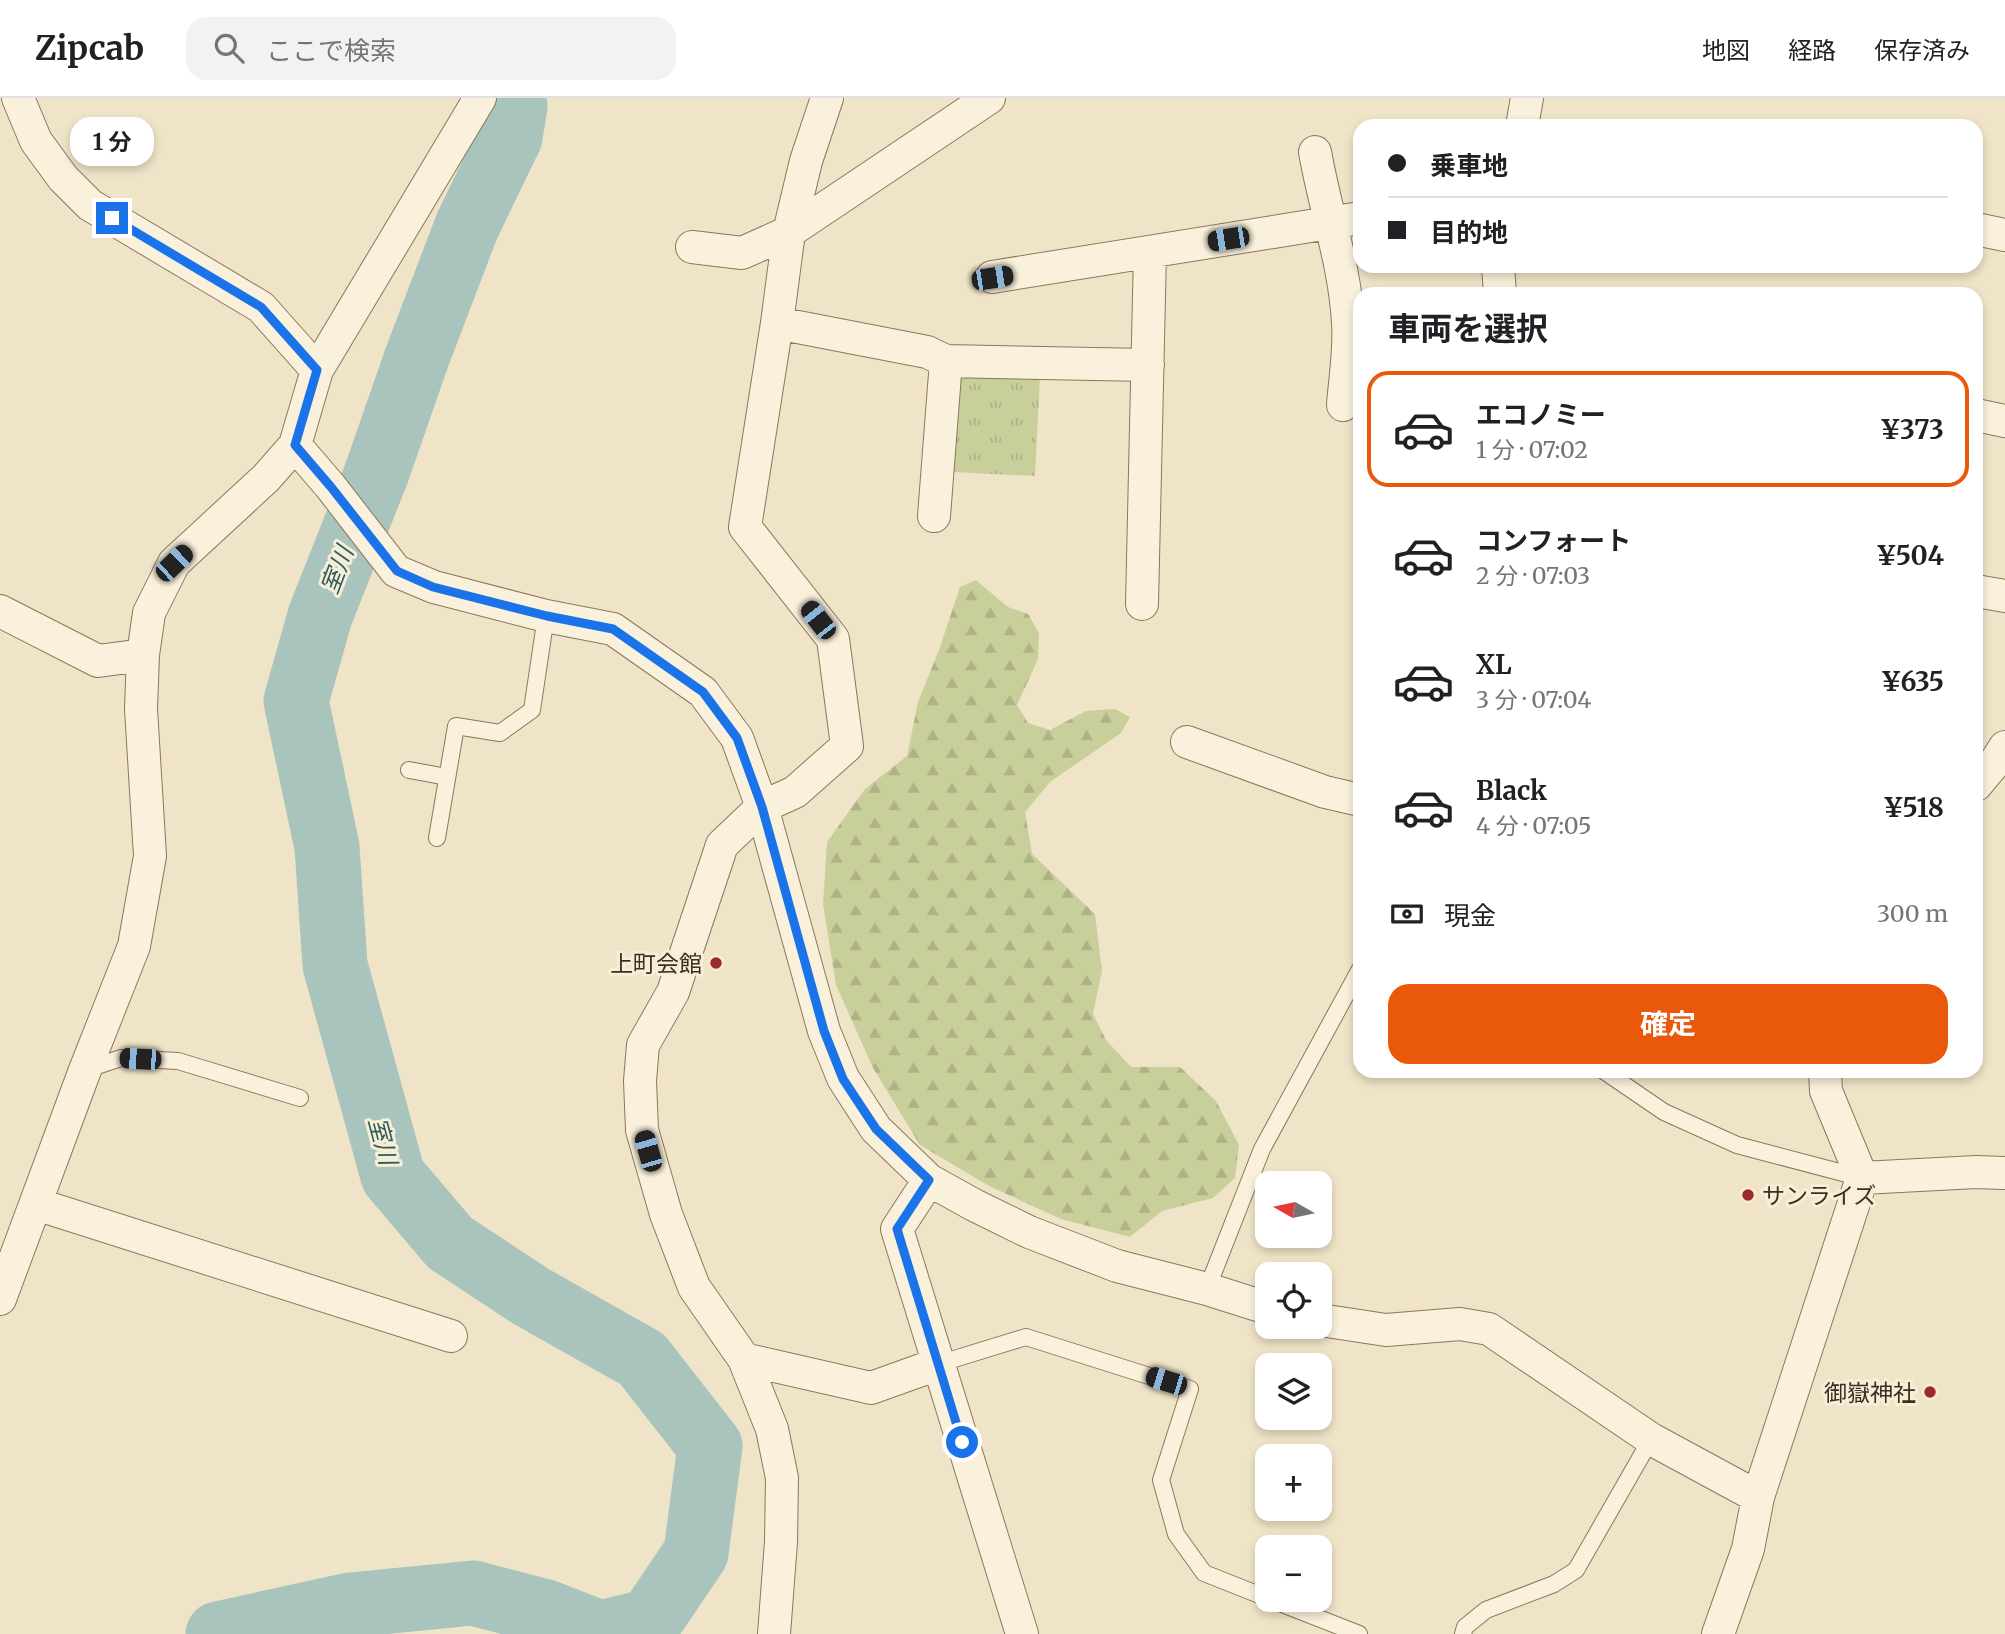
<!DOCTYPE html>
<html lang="ja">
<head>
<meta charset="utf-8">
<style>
	body { margin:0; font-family:Merriweather,"Noto Sans JP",serif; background:#f2f2f2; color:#202124; height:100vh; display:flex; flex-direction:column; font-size:26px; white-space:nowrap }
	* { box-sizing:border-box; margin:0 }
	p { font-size:23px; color:#757577 }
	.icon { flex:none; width:38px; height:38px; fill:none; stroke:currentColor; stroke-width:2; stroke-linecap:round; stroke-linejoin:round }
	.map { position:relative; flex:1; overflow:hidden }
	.panel { position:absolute; left:1353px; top:189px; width:630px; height:791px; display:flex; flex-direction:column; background:#fff; border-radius:21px; box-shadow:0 4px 10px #0003 }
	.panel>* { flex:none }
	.guide { position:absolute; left:1353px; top:21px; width:630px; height:154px; border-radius:21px; box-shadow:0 4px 10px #0003; display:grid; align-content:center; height:154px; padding:0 35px; background:#fff }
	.needle { width:46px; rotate:279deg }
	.buttons { position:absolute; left:1255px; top:1073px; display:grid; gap:14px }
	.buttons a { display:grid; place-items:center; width:77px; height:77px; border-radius:14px; background:#fff; box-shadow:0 4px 10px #0003; font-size:35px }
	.end { position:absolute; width:32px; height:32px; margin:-16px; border:9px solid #1a73e8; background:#fff; box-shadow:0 0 0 4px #fff }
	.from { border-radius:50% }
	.bubble { position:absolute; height:49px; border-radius:21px; background:#fff; box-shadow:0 4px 10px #0003; font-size:23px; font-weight:700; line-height:49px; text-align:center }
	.car { position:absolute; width:21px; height:42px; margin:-21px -10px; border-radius:9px; box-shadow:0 0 5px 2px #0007; background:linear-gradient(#222 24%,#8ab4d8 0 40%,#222 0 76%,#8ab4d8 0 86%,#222 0) }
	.guide b { display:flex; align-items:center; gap:24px; height:66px; font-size:26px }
	.guide b+b { border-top:2px solid #e0e0e0 }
	.guide i { width:18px; height:18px; background:#202124 }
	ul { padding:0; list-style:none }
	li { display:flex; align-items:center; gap:21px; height:116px; margin:0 14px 10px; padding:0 21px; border:4px solid transparent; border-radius:21px }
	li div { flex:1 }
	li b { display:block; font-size:26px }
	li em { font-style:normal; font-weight:700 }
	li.selected { border-color:#ea580c }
	li>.icon { width:63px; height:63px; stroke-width:1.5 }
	h2 { padding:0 35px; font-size:32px; line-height:84px }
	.pay { display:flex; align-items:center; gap:18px; height:77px; padding:0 35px; font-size:26px }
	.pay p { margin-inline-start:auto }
	.primary-button { display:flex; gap:14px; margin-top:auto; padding:14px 35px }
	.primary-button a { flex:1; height:80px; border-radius:21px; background:#ea580c; color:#fff; font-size:28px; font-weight:700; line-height:80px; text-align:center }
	header { display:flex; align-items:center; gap:42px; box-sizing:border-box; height:98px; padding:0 35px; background:#fff; border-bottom:2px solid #e0e0e0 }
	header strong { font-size:33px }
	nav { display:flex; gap:38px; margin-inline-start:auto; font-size:24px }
	.search { width:490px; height:63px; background:#f2f2f2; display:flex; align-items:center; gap:18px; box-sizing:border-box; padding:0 24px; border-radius:21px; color:#757577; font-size:26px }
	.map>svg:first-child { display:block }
	.forest { fill:url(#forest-firs) }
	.park { fill:url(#park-tufts) }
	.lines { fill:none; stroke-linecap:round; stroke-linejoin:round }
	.river { stroke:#a9c4bc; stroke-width:65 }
	.service-casing { stroke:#8d765c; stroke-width:18 }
	.minor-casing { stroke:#8d765c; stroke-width:34 }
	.service { stroke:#faf1dc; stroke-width:16 }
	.minor { stroke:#faf1dc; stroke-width:32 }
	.route { stroke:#1a73e8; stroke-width:9 }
	.poi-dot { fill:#9e2a2b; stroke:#f7eed8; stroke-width:2.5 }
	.labels { text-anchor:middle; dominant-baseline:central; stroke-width:6; stroke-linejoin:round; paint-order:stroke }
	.poi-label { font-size:23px; fill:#3d2e20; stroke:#f7eed8; text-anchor:end }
	.water-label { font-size:24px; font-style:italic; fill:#2f5d5a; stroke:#f7eed8 }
</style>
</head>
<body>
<header>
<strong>Zipcab</strong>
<div class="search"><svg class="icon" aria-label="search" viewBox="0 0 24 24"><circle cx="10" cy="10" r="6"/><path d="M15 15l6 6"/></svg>ここで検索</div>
<nav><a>地図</a><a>経路</a><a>保存済み</a></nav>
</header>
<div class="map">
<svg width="2005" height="1536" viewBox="0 0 2005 1536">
	<defs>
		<pattern id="forest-firs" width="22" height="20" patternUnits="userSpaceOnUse" patternTransform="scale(1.75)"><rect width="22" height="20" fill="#c9cf9b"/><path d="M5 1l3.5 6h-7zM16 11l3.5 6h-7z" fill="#aeb285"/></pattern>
		<pattern id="park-tufts" width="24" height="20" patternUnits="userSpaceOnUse" patternTransform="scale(1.75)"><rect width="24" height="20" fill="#c9cf9b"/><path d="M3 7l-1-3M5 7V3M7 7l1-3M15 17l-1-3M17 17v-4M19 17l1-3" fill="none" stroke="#aeb285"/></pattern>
	</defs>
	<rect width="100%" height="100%" fill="#f0e4c8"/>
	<path class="forest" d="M 976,482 L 1008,509 L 1028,516 L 1039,535 L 1038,561 L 1017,607 L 1028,625 L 1050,632 L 1086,613 L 1115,611 L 1130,619 L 1121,635 L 1050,684 L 1025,714 L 1032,756 L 1095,816 L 1102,873 L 1093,916 L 1106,942 L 1131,969 L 1180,969 L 1216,1003 L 1239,1047 L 1235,1080 L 1213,1100 L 1162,1113 L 1130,1139 L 1061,1121 L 989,1088 L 920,1047 L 873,970 L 836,887 L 823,806 L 827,744 L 865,691 L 907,658 L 918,604 L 939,552 L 960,489 Z"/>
	<path class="park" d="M 970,274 L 1040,278 L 1035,378 L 952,374 L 957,284 Z"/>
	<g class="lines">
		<path class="river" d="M 218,1536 L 350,1507 L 473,1495 L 546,1514 L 600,1535 L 650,1523 L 696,1455 L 710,1348 L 642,1261 L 532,1199 L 450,1145 L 393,1078 L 335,867 L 327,749 L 296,603 L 320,518 L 377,374 L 417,259 L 467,128 L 510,39 L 515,8 L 513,0"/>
		<defs>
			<path id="service" d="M 409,672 L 447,679
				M 437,740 L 456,628 L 500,635 L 532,612 L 546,518
				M 85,972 L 121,960 L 178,963 L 300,1000
				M 1604,973 L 1664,1014 L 1737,1047 L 1862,1080
				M 1207,1191 L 1262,1051 L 1360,871
				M 938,1266 L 1026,1239 L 1190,1291 L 1161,1382 L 1176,1436 L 1204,1475 L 1267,1500
				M 1272,1502 L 1359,1536
				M 1463,1536 L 1465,1529 L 1486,1512 L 1554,1486 L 1576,1472 L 1651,1341"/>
			<path id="minor" d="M 18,0 L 36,43 L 63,80 L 90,107 L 261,209 L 317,272
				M 1522,28 L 1527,0
				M 1315,54 C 1325,111 1345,167 1348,225 C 1350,252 1345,280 1343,307
				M 1976,131 L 2005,137
				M 692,149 L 742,155 L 789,134 L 989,0
				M 1498,168 L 1500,196
				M 992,179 L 1360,120
				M 777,225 L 927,254 L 946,263 L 1148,267
				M 1976,317 L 2005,323
				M 295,347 L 331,389 L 396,473 L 434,489 L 546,518 L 613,531 L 703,594 L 737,640 L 762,709 L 824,933 L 843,980 L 876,1031 L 929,1082 L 974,1107 L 1029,1134 L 1117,1168 L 1207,1191 L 1267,1210
				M 934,418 L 946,263
				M 1976,493 L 2005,498
				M 1142,506 L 1150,154
				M 0,513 L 98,563 L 143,557
				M 1187,644 L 1325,694 L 1360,702
				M 1976,687 L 1996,663 L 2005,649
				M 1862,1080 L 1976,1074 L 2005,1075
				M 929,1082 L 897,1131 L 1022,1536
				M 36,1106 L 451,1238
				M 0,1201 L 85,972 L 134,848 L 150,758 L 141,611 L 143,557 L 149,515 L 174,465 L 266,380 L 295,347 L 317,272 L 480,0
				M 1320,1222 L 1386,1232 L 1460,1226 L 1489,1231 L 1651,1341 L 1758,1399
				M 744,1261 L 871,1290 L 938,1266
				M 774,1536 L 781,1444 L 782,1380 L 772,1331 L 744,1261 L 694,1189 L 666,1116 L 642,1032 L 640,983 L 643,947 L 673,894 L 722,747 L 762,709 L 795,694 L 847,648 L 833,541 L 745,429 L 777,225 L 789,134 L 806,63 L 827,0
				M 1718,1536 L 1748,1451 L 1758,1399 L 1862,1080 L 1826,993 L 1825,973"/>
		</defs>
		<use href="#service" class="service-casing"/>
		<use href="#minor" class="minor-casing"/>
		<use href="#service" class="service"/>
		<use href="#minor" class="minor"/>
	</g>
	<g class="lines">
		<path class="route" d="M 112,120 L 261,209 L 317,272 L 295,347 L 331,389 L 397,473 L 433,489 L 547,518 L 613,531 L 703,594 L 737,640 L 762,709 L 824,933 L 843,981 L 876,1031 L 929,1082 L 897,1131 L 962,1344"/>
	</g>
	<g class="poi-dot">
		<circle cx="716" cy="865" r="7"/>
		<circle cx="1748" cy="1097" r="7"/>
		<circle cx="1930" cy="1294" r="7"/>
	</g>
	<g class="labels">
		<g class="poi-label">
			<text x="702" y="865">上町会館</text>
			<text x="1762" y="1097" text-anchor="start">サンライズ</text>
			<text x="1916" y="1294">御嶽神社</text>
		</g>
		<g class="water-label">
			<text transform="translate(337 472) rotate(-69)">室川</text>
			<text transform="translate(383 1043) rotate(75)">室川</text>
		</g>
	</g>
</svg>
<div class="buttons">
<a><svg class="needle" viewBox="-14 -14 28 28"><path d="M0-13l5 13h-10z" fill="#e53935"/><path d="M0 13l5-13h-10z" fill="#757577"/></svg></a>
<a><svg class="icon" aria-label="locate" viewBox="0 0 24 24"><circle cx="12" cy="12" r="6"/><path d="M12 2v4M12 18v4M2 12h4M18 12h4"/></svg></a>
<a><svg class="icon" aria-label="layers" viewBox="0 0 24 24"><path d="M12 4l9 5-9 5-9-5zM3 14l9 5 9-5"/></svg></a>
<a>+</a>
<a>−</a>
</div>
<i class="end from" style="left:962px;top:1344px"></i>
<i class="end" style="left:112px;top:120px"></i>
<div class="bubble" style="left:70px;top:19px;width:84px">1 分</div>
<i class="car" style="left:1228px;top:141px;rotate:261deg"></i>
<i class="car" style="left:992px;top:180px;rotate:81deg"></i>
<i class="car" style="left:174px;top:465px;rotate:46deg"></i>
<i class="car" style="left:818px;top:522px;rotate:322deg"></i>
<i class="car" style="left:140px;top:961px;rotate:273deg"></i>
<i class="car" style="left:648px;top:1053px;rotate:344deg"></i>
<i class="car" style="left:1166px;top:1283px;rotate:287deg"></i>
<div class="guide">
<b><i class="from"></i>乗車地</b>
<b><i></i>目的地</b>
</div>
<section class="panel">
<h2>車両を選択</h2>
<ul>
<li class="selected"><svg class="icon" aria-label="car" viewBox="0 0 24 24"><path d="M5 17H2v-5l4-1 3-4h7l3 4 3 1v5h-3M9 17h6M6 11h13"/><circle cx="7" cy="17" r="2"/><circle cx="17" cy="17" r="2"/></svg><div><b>エコノミー</b><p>1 分 · 07:02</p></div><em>¥373</em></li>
<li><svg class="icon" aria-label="car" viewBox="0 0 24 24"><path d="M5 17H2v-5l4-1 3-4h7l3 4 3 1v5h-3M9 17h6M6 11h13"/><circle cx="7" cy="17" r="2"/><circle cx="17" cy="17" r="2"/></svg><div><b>コンフォート</b><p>2 分 · 07:03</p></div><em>¥504</em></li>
<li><svg class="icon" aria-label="car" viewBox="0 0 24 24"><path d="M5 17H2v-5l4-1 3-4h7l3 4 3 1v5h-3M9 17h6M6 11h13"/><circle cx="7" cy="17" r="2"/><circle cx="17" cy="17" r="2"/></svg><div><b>XL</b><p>3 分 · 07:04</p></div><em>¥635</em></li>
<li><svg class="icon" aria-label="car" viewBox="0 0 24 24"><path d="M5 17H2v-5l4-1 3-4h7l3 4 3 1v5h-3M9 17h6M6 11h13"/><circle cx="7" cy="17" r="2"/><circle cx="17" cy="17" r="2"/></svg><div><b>Black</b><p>4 分 · 07:05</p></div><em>¥518</em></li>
</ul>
<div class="pay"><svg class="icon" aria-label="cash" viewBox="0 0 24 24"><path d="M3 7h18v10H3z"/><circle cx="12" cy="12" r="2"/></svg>現金<p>300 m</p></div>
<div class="primary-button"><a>確定</a></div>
</section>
</div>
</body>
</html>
